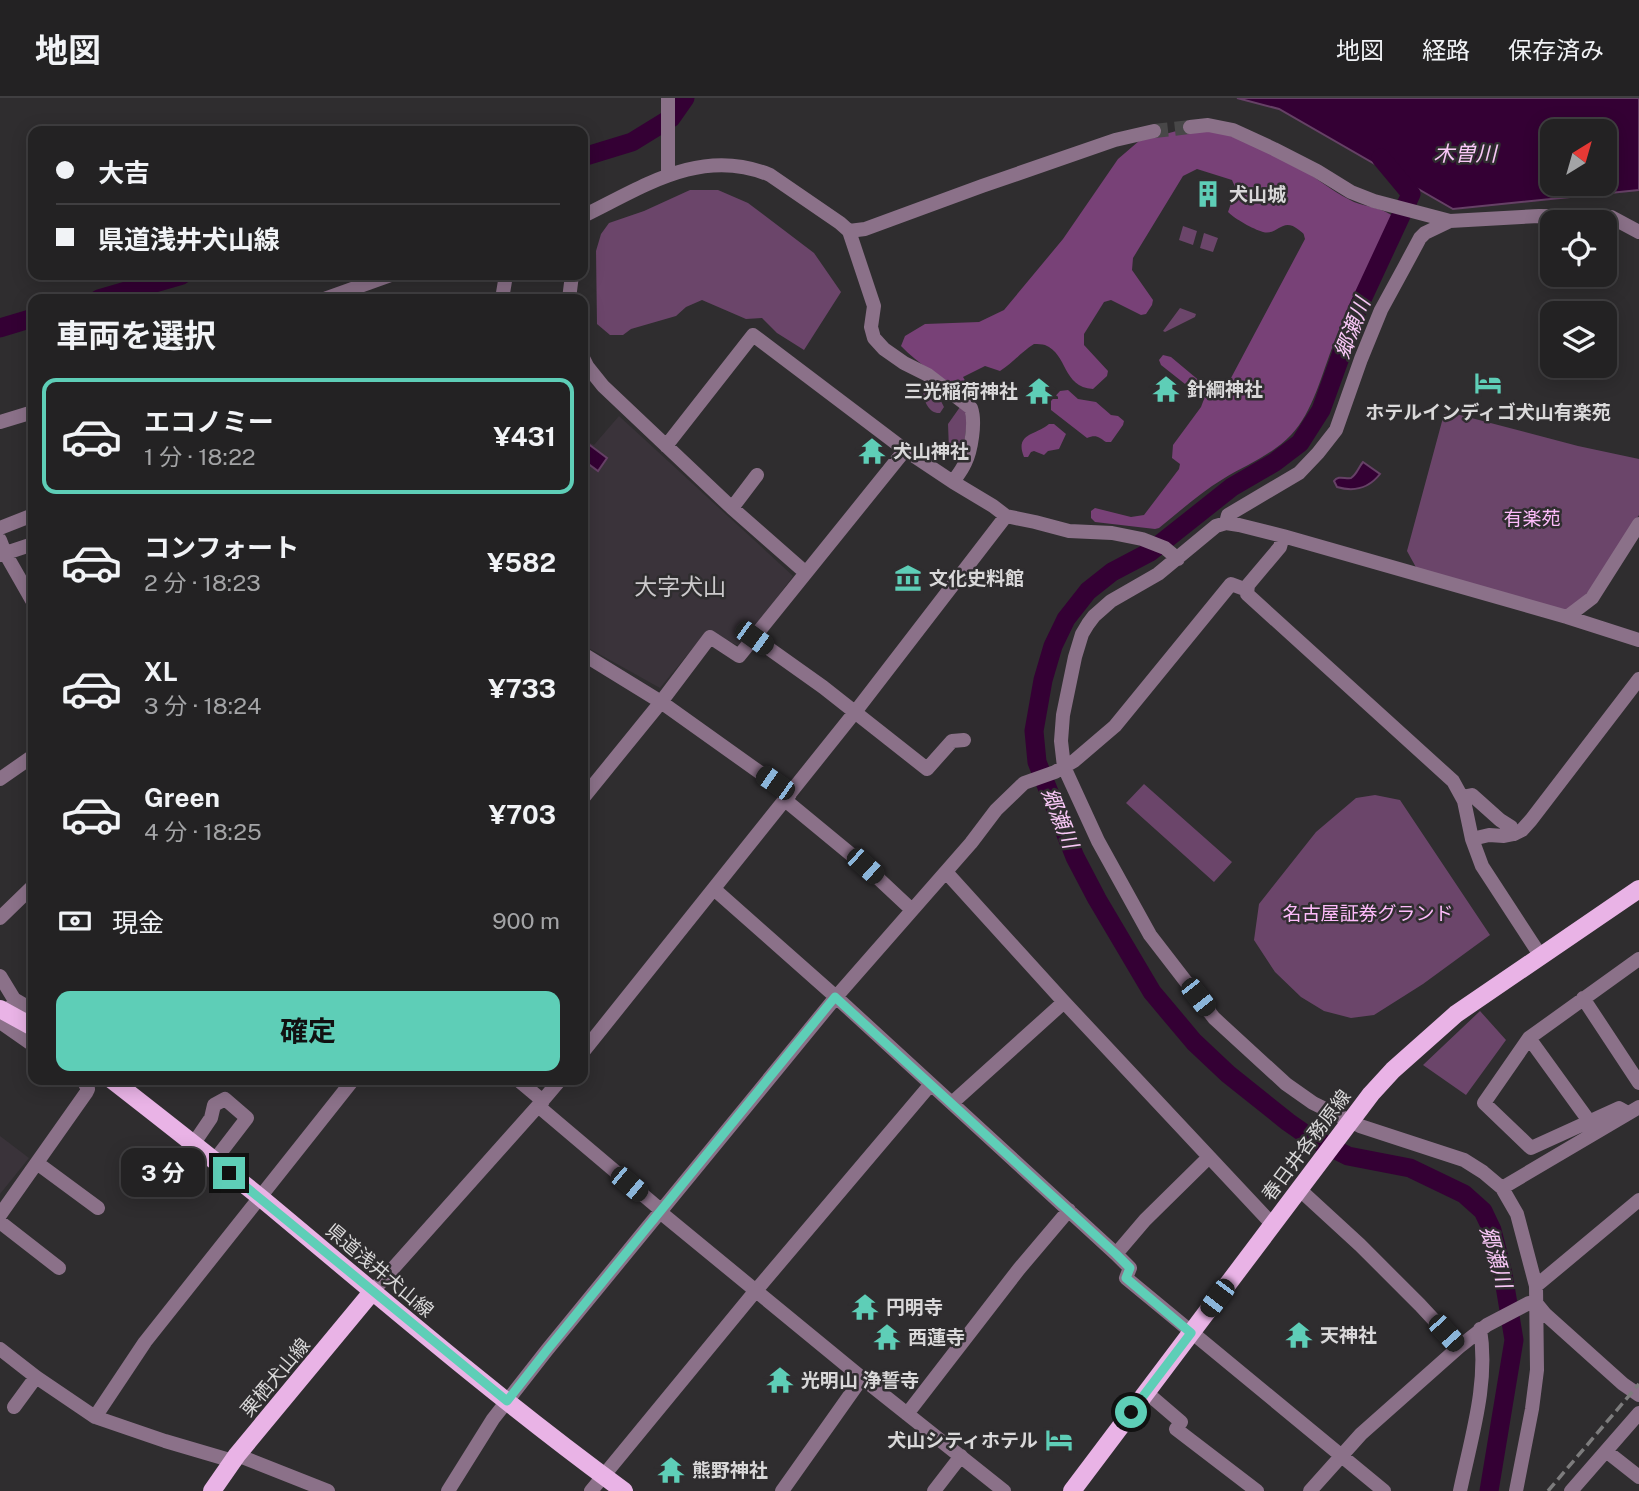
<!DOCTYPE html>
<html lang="ja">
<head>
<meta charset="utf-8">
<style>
	body { margin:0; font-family:"Public Sans","Noto Sans JP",sans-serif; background:#2f2f30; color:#f1f3f6; height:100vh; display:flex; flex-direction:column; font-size:26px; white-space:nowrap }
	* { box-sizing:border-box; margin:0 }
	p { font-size:23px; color:#a3a4a6 }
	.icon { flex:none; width:38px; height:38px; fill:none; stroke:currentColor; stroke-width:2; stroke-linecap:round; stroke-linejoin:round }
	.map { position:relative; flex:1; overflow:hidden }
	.drawer { position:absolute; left:28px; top:196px; width:560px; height:791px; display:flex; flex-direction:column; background:#232223; border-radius:14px; box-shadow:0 4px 18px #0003,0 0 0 2px #403f41 }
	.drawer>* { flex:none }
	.banner { position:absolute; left:28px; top:28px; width:560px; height:154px; border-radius:14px; box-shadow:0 4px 18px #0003,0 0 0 2px #403f41; display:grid; align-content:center; height:154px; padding:0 28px; background:#232223 }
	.needle { width:46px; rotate:37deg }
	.controls { position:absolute; left:1540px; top:21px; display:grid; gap:14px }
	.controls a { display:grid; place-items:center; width:77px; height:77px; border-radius:14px; background:#232223; box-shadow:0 4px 18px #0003,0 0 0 2px #403f41; font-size:35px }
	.end { position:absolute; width:32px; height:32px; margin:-16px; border:9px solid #5eceb7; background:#111; box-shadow:0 0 0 4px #111 }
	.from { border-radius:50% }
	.bubble { position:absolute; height:49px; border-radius:14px; background:#232223; box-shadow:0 4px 18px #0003,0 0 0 2px #403f41; font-size:23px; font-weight:700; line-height:49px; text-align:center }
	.car { position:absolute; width:21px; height:42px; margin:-21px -10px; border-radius:9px; box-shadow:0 0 5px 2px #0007; background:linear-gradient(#222 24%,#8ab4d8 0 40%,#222 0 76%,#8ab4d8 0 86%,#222 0) }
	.banner b { display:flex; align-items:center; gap:24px; height:66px; font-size:26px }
	.banner b+b { border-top:2px solid #403f41 }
	.banner i { width:18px; height:18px; background:#f1f3f6 }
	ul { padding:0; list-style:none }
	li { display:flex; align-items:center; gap:21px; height:116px; margin:0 14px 10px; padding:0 14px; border:4px solid transparent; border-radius:14px }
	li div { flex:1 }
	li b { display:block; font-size:26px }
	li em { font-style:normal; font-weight:700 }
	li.active { border-color:#5eceb7 }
	li>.icon { width:63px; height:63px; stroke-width:1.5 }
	h2 { padding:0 28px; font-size:32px; line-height:84px }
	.pay { display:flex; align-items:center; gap:18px; height:77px; padding:0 28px; font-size:26px }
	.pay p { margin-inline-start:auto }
	.button { display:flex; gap:14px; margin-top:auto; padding:14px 28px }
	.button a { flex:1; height:80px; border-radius:14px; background:#5eceb7; color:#111; font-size:28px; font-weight:700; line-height:80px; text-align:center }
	header { display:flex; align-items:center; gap:42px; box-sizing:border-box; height:98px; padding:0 35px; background:#232223; border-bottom:2px solid #403f41 }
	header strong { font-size:33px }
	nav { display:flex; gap:38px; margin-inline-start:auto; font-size:24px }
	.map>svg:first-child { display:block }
	.built { fill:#3a333a }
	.green { fill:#6b456a }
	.forest { fill:#784177 }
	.water { fill:#340034; stroke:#664166; stroke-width:2; fill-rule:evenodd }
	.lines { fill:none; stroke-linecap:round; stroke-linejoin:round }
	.river { stroke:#340034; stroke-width:19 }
	.minor-tunnel { stroke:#484748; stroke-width:14; stroke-dasharray:14 7; stroke-linecap:butt }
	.minor { stroke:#8b7189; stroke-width:14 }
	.major { stroke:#e9b3e6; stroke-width:18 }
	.rail { stroke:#7d7c7d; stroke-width:3.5; stroke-dasharray:10 5; stroke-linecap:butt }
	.route { stroke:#5eceb7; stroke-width:9 }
	.labels { text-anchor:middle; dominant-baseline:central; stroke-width:5; stroke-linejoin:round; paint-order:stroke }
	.poi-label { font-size:19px; font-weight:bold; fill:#d9d8d9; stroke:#2f2d2f; text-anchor:start }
	.park-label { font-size:19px; fill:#febcfb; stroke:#2f2d2f }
	.street-label { font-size:19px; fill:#d9d8d9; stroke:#2f2d2f }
	.water-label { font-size:21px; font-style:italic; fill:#f9c8f7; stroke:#2f2d2f }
	.quarter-label { font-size:23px; fill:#cccacc; stroke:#2f2d2f }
</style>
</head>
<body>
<header>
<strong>地図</strong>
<nav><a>地図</a><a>経路</a><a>保存済み</a></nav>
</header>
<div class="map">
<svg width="1639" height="1393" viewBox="0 0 1639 1393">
	<rect width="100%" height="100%" fill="#2f2d2f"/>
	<path class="built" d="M 619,318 L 793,478 L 741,549 L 707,533 L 660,590 L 583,547 L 583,341 L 594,347 Z
		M 0,1038 L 29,1060 L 0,1096 Z"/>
	<path class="green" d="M 690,92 L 718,92 L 748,105 L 814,155 L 841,194 L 804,252 L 777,235 L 762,220 L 746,221 L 702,202 L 686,209 L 676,218 L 631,231 L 623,237 L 610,237 L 597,226 L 596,153 L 601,136 L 609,125 L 644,113 Z
		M 1183,128 L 1197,133 L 1193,147 L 1179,142 Z
		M 1204,135 L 1218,140 L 1213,154 L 1200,150 Z
		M 1180,210 L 1196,216 L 1195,219 L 1165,234 L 1163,233 Z
		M 927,290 C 936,293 940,301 944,309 L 940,315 C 930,316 924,304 923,295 Z
		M 960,309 L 968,316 L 963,354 L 959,364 L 956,364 L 949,352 L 948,326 Z
		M 1444,316 L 1456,316 L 1578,348 L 1639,361 L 1639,417 L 1592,490 L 1578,505 L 1564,514 L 1418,473 L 1407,453 Z
		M 1144,686 L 1232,764 L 1214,784 L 1126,705 Z
		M 1375,697 L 1400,702 L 1490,837 L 1423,886 L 1374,917 L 1351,920 L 1324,913 L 1301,899 L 1275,874 L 1254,842 L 1259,806 L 1316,734 L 1356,700 Z
		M 1480,913 L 1506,942 L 1466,997 L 1423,967 Z"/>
	<path class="forest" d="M 1209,30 C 1243,42 1277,57 1308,75 C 1323,85 1337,96 1354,104 C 1367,109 1383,110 1394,119 C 1371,160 1351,202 1334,245 C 1322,275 1313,314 1291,337 C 1272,357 1246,367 1223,381 C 1200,395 1180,413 1159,430 L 1155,431 L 1095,424 L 1091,420 L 1091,413 L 1095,410 L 1131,419 L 1144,417 L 1179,371 L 1180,366 L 1172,360 L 1173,347 L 1201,309 L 1204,301 L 1161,267 L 1159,262 L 1163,257 L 1171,259 L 1214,295 L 1223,295 L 1305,141 C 1303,134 1305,137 1299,132 C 1282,118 1278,138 1263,134 C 1253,131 1235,121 1228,114 L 1236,91 L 1232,82 L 1197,71 L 1183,78 L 1133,160 L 1132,172 L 1153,202 L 1152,207 L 1146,216 L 1141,217 L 1111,202 L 1104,204 L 1084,236 L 1084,247 L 1108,273 L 1107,278 L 1093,291 C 1062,289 1068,256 1045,247 C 1042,246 1038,246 1034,246 C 1021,254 1013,265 1000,273 L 985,268 L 963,279 L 969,289 L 964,293 L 960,293 C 940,278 918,266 901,248 L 905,238 L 925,226 L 979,224 L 1004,212 L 1063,141 L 1118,61 L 1139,43 L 1184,31 Z
		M 1068,292 L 1078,301 L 1096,304 L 1111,317 L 1118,318 L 1124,323 L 1123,327 L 1111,344 L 1106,344 C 1099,339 1096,336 1087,340 L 1051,312 L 1051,303 L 1060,293 Z
		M 1049,326 L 1054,326 L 1066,336 L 1059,351 L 1048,353 L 1044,357 L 1034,353 L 1031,354 L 1028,359 L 1024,359 C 1014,335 1037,337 1049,326 Z"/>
	<path class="water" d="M 1237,0 L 1639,0 L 1639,92 L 1453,111 L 1279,11 ZM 1552,33 L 1605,33 L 1605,86 L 1552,86 Z
		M 583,342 L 607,360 L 598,373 L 583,362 Z
		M 1363,364 L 1380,376 C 1369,390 1354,394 1337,389 L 1334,383 C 1338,377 1345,381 1351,380 C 1357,376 1358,370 1363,364 Z"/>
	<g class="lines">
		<path class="river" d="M 583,59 L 632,44 L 671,20 L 685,0
			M 1381,60 L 1411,96 L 1358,210 L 1321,312 L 1300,345 L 1275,364 L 1232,389 L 1150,454 L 1112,474 L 1088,493 L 1066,521 L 1053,548 L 1043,582 L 1034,633 L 1037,664 L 1075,759 L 1097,801 L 1152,894 L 1194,944 L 1228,976 L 1288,1024 L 1308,1038 L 1348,1058 L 1410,1070 L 1464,1096 L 1483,1113 L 1492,1132 L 1503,1176 L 1514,1242 L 1489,1393
			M 99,201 L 182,177
			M 0,230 L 33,220"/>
		<path class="minor-tunnel" d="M 1154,33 L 1190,29"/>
		<path class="minor" d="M 1190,29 L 1208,27 L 1233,32 L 1274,51 L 1317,73 L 1351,94 L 1374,103 L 1450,123 L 1539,118 L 1611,119 L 1639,134
			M 668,77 L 668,0
			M 583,118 C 643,89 701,48 770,77 L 840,125 L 849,133 L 874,208 L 871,229 L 874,240 L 884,251 L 904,265 L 928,277 L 971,310 C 976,324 971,353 965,365 C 962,372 957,378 953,384
			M 849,133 L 865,131 L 982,88 L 1115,42 L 1154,33
			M 324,201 L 391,177
			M 502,201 L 506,177
			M 569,201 L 572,177
			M 583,260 L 587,268 L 603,288 L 732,410 L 806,475
			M 0,324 L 33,314
			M 666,348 L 753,237 L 905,352 L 953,384 L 993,408 L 1006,418 L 1035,424 L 1069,433 L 1112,435 L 1142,441 L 1165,450 L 1178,461
			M 732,410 L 757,377
			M 1226,425 L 1228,417 L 1299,375 L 1318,355 L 1336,332 L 1361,261 L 1381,212 L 1405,168 L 1420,140 L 1425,135 L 1450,123
			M 0,430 L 33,417
			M 1283,438 L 1280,449 L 1248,487 L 1247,496 L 1453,683 L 1464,703 L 1472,741 L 1482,768 L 1540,857
			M 0,442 L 5,455 L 33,504
			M 0,457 L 33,446
			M 1567,519 L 1592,500 L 1639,426
			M 754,540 L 823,589 L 927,671 L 952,643 L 964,642
			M 583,556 L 661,604 L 790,696
			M 0,681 L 33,658
			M 1462,699 L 1472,697 L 1500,722 L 1511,729 L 1514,736
			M 583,700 L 661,604 L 710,539 L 739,558 L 905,352
			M 785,702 L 865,768 L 912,812
			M 1472,741 L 1489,737 L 1504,738 L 1514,736 L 1522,732 L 1531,722 L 1639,581
			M 946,774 L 1064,904 L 1272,1126
			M 714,791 L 836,899 L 1116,1156 L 1130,1170 L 1126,1180 L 1384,1393
			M 0,820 L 33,788
			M 0,878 L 14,901 L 26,908
			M 1583,900 L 1639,985
			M 33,916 L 12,908 L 3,913 L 3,926 L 33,947
			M 1529,940 L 1589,1023
			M 583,954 L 859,609 L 1006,418
			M 518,982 L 543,1003
			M 952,1005 L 1064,904
			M 538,1008 L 662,1113
			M 1628,1015 L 1619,1010 L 1531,1050 L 1484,1005 L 1529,940 L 1639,861
			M 194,1045 L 211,1020 L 214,1007 L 225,1001 L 247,1020 L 214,1063
			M 37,1065 L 98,1110
			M 1502,1090 L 1639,1009
			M 1299,1091 L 1360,1147 L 1420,1207 L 1459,1249
			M 660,1114 L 862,1280 L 1004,1393
			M 0,1117 L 86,995 L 88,991 L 83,982
			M 0,1124 L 59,1170
			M 1116,1156 L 1145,1122 L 1208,1060
			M 1536,1188 L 1639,1102
			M 372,1194 L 538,1008 L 560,982
			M 1536,1205 L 1545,1216 L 1623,1286 L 1639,1297
			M 0,1251 L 36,1279 L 95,1319 L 165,1343 L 233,1363
			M 1146,1294 L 1181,1324 L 1176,1331 L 1257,1393
			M 14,1309 L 36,1279
			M 907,1316 L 1019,1171 L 1069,1112
			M 95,1319 L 145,1244 L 353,982
			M 1606,1353 L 1639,1379
			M 237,1357 L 328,1393
			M 448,1393 L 493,1321 L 547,1252 L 836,899 L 971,745 L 996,712 L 1024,685 L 1055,674 L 1074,663 L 1115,628 L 1231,486 L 1247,492
			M 591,1393 L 753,1196 L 931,986
			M 782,1393 L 862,1280
			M 934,1393 L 961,1358
			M 1310,1393 L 1361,1336 L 1459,1249 L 1487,1227 L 1529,1205 L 1536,1205
			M 1460,1393 C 1471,1340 1489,1285 1480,1231
			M 1516,1393 L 1532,1311 L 1537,1272 L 1536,1188 L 1517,1116 L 1502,1090 L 1483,1074 L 1464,1062 L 1360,1028 L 1313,1005 L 1286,986 L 1214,920 L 1150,837 L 1098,743 L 1064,669 L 1061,643 L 1063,617 L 1075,559 L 1082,536 L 1088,526 L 1094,518 L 1111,503 L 1158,476 L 1216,428 L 1226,425 L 1239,427 L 1283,438 L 1567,519 L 1639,542
			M 1571,1393 L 1639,1315"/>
		<path class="major" d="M 0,911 L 33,929
			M 112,982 C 162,1021 212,1060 261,1100 C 381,1200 498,1301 624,1393
			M 212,1393 L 237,1357 L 372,1194
			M 1072,1393 L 1371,996 L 1393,972 L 1456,916 L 1639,791"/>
		<path class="rail" d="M 1548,1393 L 1639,1286"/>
	</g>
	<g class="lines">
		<path class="route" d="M 229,1075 L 507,1303 L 547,1252 L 835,899 L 1116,1156 L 1130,1170 L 1126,1180 L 1191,1235 L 1131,1314"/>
	</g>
	<defs>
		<symbol id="building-bare" viewBox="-9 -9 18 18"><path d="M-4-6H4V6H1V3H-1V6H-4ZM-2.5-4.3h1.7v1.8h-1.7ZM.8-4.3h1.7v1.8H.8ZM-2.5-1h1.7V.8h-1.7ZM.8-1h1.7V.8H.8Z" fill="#5eceb7" stroke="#2f2d2f" stroke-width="2.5" paint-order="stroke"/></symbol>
		<symbol id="hotel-bare" viewBox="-9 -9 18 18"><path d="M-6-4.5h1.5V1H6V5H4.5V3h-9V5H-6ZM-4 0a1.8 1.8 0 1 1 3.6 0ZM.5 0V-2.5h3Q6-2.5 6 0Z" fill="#5eceb7" stroke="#2f2d2f" stroke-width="2.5" paint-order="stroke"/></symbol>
		<symbol id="temple-bare" viewBox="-9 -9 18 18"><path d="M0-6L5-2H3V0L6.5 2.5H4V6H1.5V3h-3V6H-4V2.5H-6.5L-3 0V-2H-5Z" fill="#5eceb7" stroke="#2f2d2f" stroke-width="2.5" paint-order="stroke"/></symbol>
		<symbol id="museum-bare" viewBox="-9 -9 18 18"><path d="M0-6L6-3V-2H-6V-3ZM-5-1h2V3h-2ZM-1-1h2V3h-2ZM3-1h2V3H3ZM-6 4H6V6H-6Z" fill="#5eceb7" stroke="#2f2d2f" stroke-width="2.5" paint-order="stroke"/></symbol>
	</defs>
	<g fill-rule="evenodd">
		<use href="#building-bare" x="1189" y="77" width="38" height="38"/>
		<use href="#hotel-bare" x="1469" y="266" width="38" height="38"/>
		<use href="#temple-bare" x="1147" y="272" width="38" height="38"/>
		<use href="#temple-bare" x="1020" y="274" width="38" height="38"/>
		<use href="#temple-bare" x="853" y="334" width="38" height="38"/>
		<use href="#museum-bare" x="889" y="461" width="38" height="38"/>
		<use href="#temple-bare" x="846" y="1190" width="38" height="38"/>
		<use href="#temple-bare" x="1280" y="1218" width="38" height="38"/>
		<use href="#temple-bare" x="868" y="1220" width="38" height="38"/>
		<use href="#temple-bare" x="761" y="1263" width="38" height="38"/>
		<use href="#hotel-bare" x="1040" y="1323" width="38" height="38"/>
		<use href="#temple-bare" x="652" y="1353" width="38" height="38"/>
	</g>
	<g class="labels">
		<g class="poi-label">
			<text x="1229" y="96">犬山城</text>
			<text x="1187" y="291">針綱神社</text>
			<text x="1018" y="293" text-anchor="end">三光稲荷神社</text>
			<text x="1488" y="314" text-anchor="middle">ホテルインディゴ犬山有楽苑</text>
			<text x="893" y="353">犬山神社</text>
			<text x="929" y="480">文化史料館</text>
			<text x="886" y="1209">円明寺</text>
			<text x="1320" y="1237">天神社</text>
			<text x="908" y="1239">西蓮寺</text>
			<text x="801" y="1282">光明山 浄誓寺</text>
			<text x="1038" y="1342" text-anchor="end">犬山シティホテル</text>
			<text x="692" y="1372">熊野神社</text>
		</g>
		<g class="park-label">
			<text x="1532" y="420">有楽苑</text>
			<text x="1368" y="815">名古屋証券グランド</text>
		</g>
		<g class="street-label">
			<text transform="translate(1306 1047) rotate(-53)">春日井各務原線</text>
			<text transform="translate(380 1172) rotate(40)">県道浅井犬山線</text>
			<text transform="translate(275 1279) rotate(-50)">栗栖犬山線</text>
		</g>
		<g class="water-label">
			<text x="1465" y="55">木曽川</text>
			<text transform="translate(1352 230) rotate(-69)">郷瀬川</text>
			<text transform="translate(1060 720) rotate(68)">郷瀬川</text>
			<text transform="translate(1496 1159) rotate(74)">郷瀬川</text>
		</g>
		<g class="quarter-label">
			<text x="680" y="488">大字犬山</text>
		</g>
	</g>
</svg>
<div class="controls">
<a><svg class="needle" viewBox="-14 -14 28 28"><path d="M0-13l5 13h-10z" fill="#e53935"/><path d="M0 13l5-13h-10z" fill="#a3a4a6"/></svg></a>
<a><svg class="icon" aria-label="locate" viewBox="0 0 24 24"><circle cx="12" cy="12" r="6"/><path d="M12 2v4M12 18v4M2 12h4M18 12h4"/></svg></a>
<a><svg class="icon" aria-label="layers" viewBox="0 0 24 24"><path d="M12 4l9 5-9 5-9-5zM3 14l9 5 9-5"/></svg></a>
</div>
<i class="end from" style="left:1131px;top:1314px"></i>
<i class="end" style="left:229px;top:1075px"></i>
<div class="bubble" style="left:121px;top:1050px;width:84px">3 分</div>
<i class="car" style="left:754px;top:540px;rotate:126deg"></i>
<i class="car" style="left:775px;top:685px;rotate:305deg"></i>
<i class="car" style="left:865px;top:768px;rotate:132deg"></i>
<i class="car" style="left:1198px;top:899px;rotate:142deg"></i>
<i class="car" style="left:629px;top:1086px;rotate:130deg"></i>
<i class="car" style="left:1217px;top:1200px;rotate:217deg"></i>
<i class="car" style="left:1446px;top:1235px;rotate:138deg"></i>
<div class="banner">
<b><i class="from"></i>大吉</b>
<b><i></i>県道浅井犬山線</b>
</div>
<section class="drawer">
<h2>車両を選択</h2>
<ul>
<li class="active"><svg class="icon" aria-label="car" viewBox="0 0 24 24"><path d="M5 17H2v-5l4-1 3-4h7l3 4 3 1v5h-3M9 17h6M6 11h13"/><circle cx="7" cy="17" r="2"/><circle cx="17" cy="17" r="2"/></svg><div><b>エコノミー</b><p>1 分 · 18:22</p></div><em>¥431</em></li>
<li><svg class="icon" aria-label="car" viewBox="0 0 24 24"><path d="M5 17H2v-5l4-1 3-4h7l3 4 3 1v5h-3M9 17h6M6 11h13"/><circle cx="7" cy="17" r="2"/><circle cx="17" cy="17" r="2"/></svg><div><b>コンフォート</b><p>2 分 · 18:23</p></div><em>¥582</em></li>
<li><svg class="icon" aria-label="car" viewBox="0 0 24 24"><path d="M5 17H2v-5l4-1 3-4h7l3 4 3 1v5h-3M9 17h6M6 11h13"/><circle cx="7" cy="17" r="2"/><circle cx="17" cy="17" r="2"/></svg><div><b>XL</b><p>3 分 · 18:24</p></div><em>¥733</em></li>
<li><svg class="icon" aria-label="car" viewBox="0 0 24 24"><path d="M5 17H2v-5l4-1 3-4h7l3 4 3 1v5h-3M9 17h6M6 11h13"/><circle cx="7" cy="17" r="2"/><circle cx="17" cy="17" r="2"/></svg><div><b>Green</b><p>4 分 · 18:25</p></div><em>¥703</em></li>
</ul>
<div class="pay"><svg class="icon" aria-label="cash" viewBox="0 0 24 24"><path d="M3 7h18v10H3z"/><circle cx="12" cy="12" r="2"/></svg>現金<p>900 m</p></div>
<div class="button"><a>確定</a></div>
</section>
</div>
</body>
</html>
